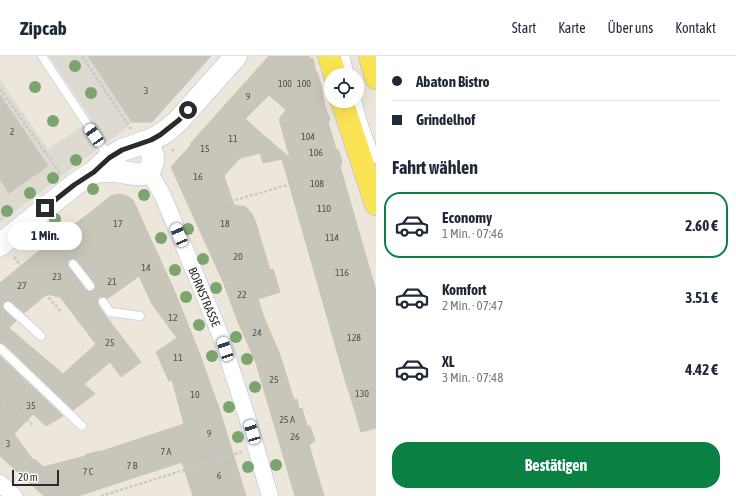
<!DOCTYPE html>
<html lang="de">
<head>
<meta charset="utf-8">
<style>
	body { margin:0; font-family:"Asap Condensed",sans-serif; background:#f2f2f3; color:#1f2937; height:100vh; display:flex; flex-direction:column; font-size:15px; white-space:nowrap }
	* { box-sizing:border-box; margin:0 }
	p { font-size:13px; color:#747a83 }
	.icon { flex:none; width:22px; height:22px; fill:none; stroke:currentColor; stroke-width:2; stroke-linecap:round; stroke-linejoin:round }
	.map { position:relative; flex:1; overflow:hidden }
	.details { display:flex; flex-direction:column; background:#fff; width:360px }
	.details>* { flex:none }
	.hud { display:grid; align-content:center; height:88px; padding:0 16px; background:#fff }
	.fabs { position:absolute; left:324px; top:12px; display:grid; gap:8px }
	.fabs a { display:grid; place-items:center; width:40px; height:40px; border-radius:50%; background:#fff; box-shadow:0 4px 16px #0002; font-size:20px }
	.scale { position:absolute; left:12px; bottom:10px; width:47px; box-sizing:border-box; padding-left:4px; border:2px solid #2a2a2a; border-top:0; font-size:11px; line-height:14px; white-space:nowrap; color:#2a2a2a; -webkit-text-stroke:3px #fff; paint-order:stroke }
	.end { position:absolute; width:18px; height:18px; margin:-9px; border:5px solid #2a2a2a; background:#fff; box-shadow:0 0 0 2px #fff }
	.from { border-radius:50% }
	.bubble { position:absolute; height:28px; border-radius:14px; background:#fff; box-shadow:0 4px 16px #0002; font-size:13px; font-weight:700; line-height:28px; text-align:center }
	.car { position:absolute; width:12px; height:24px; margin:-12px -6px; border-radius:5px; box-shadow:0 0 3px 1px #0007; background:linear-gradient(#fff 24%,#345 0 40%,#fff 0 76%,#345 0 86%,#fff 0) }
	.hud b { display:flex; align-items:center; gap:14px; height:38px; font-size:15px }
	.hud b+b { border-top:1px solid #e0e1e3 }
	.hud i { width:10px; height:10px; background:#1f2937 }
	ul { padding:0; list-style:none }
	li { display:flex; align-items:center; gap:12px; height:66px; margin:0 8px 6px; padding:0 8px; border:2px solid transparent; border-radius:16px }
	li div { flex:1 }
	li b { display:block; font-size:15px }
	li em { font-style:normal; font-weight:700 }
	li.active { border-color:#0b8043 }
	li>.icon { width:36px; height:36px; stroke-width:1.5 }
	h2 { padding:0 16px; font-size:18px; line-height:48px }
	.cta { display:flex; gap:8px; margin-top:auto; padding:8px 16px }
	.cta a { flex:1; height:46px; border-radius:16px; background:#0b8043; color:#fff; font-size:16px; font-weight:700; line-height:46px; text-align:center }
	header { display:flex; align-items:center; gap:24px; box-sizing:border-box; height:56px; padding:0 20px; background:#fff; border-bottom:1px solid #e0e1e3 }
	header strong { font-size:19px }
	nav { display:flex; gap:22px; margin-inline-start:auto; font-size:14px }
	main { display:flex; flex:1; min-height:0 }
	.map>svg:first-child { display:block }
	.plaza { fill:#dddad2 }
	.building { fill:#c8c5ba; stroke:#c9c4b5; fill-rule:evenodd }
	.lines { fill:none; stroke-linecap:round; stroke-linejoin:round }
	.lane-casing { stroke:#d0d2e4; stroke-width:10 }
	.street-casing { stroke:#d0d2e4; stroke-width:18 }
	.secondary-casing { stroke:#d0d2e4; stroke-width:24 }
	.primary-casing { stroke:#c8c8c8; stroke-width:24 }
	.path { stroke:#c8c8c8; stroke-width:2.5; stroke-dasharray:3 2; stroke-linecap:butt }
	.lane { stroke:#fff; stroke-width:8 }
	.street { stroke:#fff; stroke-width:16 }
	.secondary { stroke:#fff; stroke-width:22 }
	.primary { stroke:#fbe453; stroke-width:22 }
	.tree { fill:#7ba46e }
	.route { stroke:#2a2a2a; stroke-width:5 }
	.labels { text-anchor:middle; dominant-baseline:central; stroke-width:3; stroke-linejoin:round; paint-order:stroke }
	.number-label { font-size:10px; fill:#52514e }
	.street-label { font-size:12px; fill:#2a2a2a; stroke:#fff }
</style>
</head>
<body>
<header>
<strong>Zipcab</strong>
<nav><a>Start</a><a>Karte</a><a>Über uns</a><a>Kontakt</a></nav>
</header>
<main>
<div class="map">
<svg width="376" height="440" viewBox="0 0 376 440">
	<rect width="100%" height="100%" fill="#ede7db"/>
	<path class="plaza" d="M 49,0 L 88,0 L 132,66 L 125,74 L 101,90 L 0,167 L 0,123 L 11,135 L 47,111 L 47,109 L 2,42 L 0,42 L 0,24 L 48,93 L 92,64 Z"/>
	<path class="building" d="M 88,0 L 211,0 L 152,66 L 132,66 Z
		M 269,0 L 309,0 L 309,3 L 313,2 L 316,16 L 317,16 L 321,29 L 325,51 L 330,63 L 328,66 L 336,93 L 339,95 L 342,106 L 340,110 L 376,235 L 376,372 L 361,376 L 354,352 L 346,327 L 282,103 L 263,107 L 260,97 L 240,102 L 224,120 L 234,149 L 246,151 L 252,158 L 256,167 L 270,214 L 273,213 L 280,236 L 258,243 L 263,259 L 280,299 L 294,344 L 297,343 L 299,353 L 302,352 L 307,370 L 310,370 L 315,385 L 309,389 L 324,440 L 295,440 L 256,307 L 238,266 L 224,228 L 171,111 L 191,89 L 190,88 L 199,78 ZM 269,39 L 286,54 L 279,63 L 290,102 L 245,63 Z
		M 0,39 L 48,110 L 9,137 L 0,123 Z
		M 120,138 L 127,140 L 133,144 L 174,234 L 199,296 L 219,352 L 246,440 L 193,440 L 182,406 L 78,440 L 44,440 L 0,400 L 0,300 L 63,360 L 46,370 L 33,358 L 14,378 L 33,404 L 35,403 L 43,411 L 86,400 L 85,399 L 99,395 L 99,396 L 184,368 L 172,324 L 169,325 L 156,296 L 177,282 L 152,248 L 139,220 L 107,243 L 105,241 L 100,241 L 98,243 L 98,249 L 105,259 L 141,306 L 121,321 L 110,306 L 84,328 L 95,338 L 73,354 L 4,288 L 0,287 L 0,227 L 50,186 L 52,188 L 57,187 L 59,185 L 58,180 L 87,159 L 111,140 ZM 73,203 L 77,205 L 94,227 L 95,232 L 93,235 L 88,235 L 86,234 L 69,211 L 68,208 L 68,206 L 70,203 ZM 47,238 L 60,241 L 96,288 L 63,318 L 9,272 L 16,265 L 4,254 L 3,251 L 3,248 L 4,246 L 7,245 L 10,245 L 24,257 Z"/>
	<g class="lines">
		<defs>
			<path id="lane" d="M 42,0 L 109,101
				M 345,0 L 350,19
				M 357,44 L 362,63 L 376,103
				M 36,161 L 54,183
				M 73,208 L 90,230
				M 103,246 L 110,256 L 140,260
				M 8,250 L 41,280
				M 0,292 L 82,370"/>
			<path id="street" d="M 149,115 L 163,140 L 220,278 L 247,361 L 270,440
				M 0,427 L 14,440"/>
			<path id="secondary" d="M 94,116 C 102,115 109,114 117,115 C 125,116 133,119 142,118 C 147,118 149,115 151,111 C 156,100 151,94 144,86
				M 0,189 L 74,129 L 94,116 L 109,102 L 122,94 L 151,84 L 160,79 L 169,73 L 179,64 L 236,0"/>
			<path id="primary" d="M 329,0 L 335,19
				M 370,0 L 376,22
				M 342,45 L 376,148"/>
		</defs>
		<use href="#lane" class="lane-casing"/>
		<use href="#street" class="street-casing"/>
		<use href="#secondary" class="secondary-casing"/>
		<use href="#primary" class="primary-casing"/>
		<path class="path" d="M 82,0 L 131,73
			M 0,33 L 60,117
			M 172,93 L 175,97
			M 221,148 L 288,129
			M 14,201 L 21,210
			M 42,234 L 62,257
			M 0,341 L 34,370
			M 101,440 L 242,396"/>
		<use href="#lane" class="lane"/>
		<use href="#street" class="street"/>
		<use href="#secondary" class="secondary"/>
		<use href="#primary" class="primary"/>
	</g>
	<g class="tree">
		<circle cx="75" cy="10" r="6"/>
		<circle cx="35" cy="31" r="6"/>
		<circle cx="91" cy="37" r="6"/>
		<circle cx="53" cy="65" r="6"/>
		<circle cx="76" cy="104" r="6"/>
		<circle cx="53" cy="122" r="6"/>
		<circle cx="93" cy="133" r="6"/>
		<circle cx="30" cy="137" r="6"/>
		<circle cx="144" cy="139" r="6"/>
		<circle cx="7" cy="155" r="6"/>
		<circle cx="55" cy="163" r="6"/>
		<circle cx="188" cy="173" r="6"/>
		<circle cx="161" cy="182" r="6"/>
		<circle cx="203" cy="203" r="6"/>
		<circle cx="175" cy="214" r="6"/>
		<circle cx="216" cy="232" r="6"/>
		<circle cx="186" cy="241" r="6"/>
		<circle cx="199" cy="269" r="6"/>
		<circle cx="236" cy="281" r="6"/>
		<circle cx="212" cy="300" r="6"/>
		<circle cx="247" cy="303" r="6"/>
		<circle cx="255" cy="331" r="6"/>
		<circle cx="229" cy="351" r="6"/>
		<circle cx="238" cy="381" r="6"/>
		<circle cx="276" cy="409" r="6"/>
		<circle cx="248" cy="411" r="6"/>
	</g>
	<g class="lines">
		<path class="route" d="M 45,152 L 74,129 L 94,116 L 109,102 L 122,94 L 151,84 L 160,79 L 179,64 L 188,54"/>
	</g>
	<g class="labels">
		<g class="number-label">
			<text x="285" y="27">100</text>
			<text x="304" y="27">100</text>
			<text x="146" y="34">3</text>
			<text x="248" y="40">9</text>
			<text x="12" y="75">2</text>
			<text x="308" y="80">104</text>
			<text x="233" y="82">11</text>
			<text x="205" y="92">15</text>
			<text x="316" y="96">106</text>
			<text x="198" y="120">16</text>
			<text x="317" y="127">108</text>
			<text x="324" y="152">110</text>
			<text x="118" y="167">17</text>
			<text x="225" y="167">18</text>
			<text x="332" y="181">114</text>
			<text x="238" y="200">20</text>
			<text x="146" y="211">14</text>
			<text x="342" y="216">116</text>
			<text x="57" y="220">23</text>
			<text x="112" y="225">21</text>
			<text x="22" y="229">27</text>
			<text x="242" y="238">22</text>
			<text x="173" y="261">12</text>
			<text x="257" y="276">24</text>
			<text x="354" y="281">128</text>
			<text x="110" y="286">25</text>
			<text x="178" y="301">11</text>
			<text x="274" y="323">25</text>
			<text x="362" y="337">130</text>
			<text x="195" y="338">10</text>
			<text x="31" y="349">35</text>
			<text x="287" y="363">25 A</text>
			<text x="209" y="377">9</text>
			<text x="295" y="380">26</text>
			<text x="8" y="387">3</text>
			<text x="166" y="395">7 A</text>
			<text x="132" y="409">7 B</text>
			<text x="88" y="415">7 C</text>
			<text x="219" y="419">6</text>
		</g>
		<g class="street-label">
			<text transform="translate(204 241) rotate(67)">BORNSTRASSE</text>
		</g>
	</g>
</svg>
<div class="fabs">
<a><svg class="icon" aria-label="locate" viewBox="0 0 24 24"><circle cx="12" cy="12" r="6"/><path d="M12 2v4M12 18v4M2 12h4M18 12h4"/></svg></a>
</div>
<div class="scale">20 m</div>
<i class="end from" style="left:188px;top:54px"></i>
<i class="end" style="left:45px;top:152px"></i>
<div class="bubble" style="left:8px;top:166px;width:74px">1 Min.</div>
<i class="car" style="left:94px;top:79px;rotate:326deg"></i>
<i class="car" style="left:179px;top:179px;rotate:337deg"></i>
<i class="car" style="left:225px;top:293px;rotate:342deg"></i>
<i class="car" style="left:252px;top:376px;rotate:343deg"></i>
</div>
<section class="details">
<div class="hud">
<b><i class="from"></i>Abaton Bistro</b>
<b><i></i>Grindelhof</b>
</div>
<h2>Fahrt wählen</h2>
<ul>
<li class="active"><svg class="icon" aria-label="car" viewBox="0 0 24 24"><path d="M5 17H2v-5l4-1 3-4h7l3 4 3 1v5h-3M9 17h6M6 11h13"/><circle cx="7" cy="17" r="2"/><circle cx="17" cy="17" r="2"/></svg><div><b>Economy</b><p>1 Min. · 07:46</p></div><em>2.60 €</em></li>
<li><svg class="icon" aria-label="car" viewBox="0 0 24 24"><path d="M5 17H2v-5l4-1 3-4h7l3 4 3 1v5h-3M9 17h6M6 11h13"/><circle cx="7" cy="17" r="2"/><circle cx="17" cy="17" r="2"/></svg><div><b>Komfort</b><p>2 Min. · 07:47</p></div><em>3.51 €</em></li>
<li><svg class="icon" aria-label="car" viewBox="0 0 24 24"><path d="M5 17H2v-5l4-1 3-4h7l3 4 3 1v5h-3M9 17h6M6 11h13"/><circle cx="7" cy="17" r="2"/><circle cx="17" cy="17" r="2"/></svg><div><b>XL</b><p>3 Min. · 07:48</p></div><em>4.42 €</em></li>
</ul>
<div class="cta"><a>Bestätigen</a></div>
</section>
</main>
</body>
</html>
